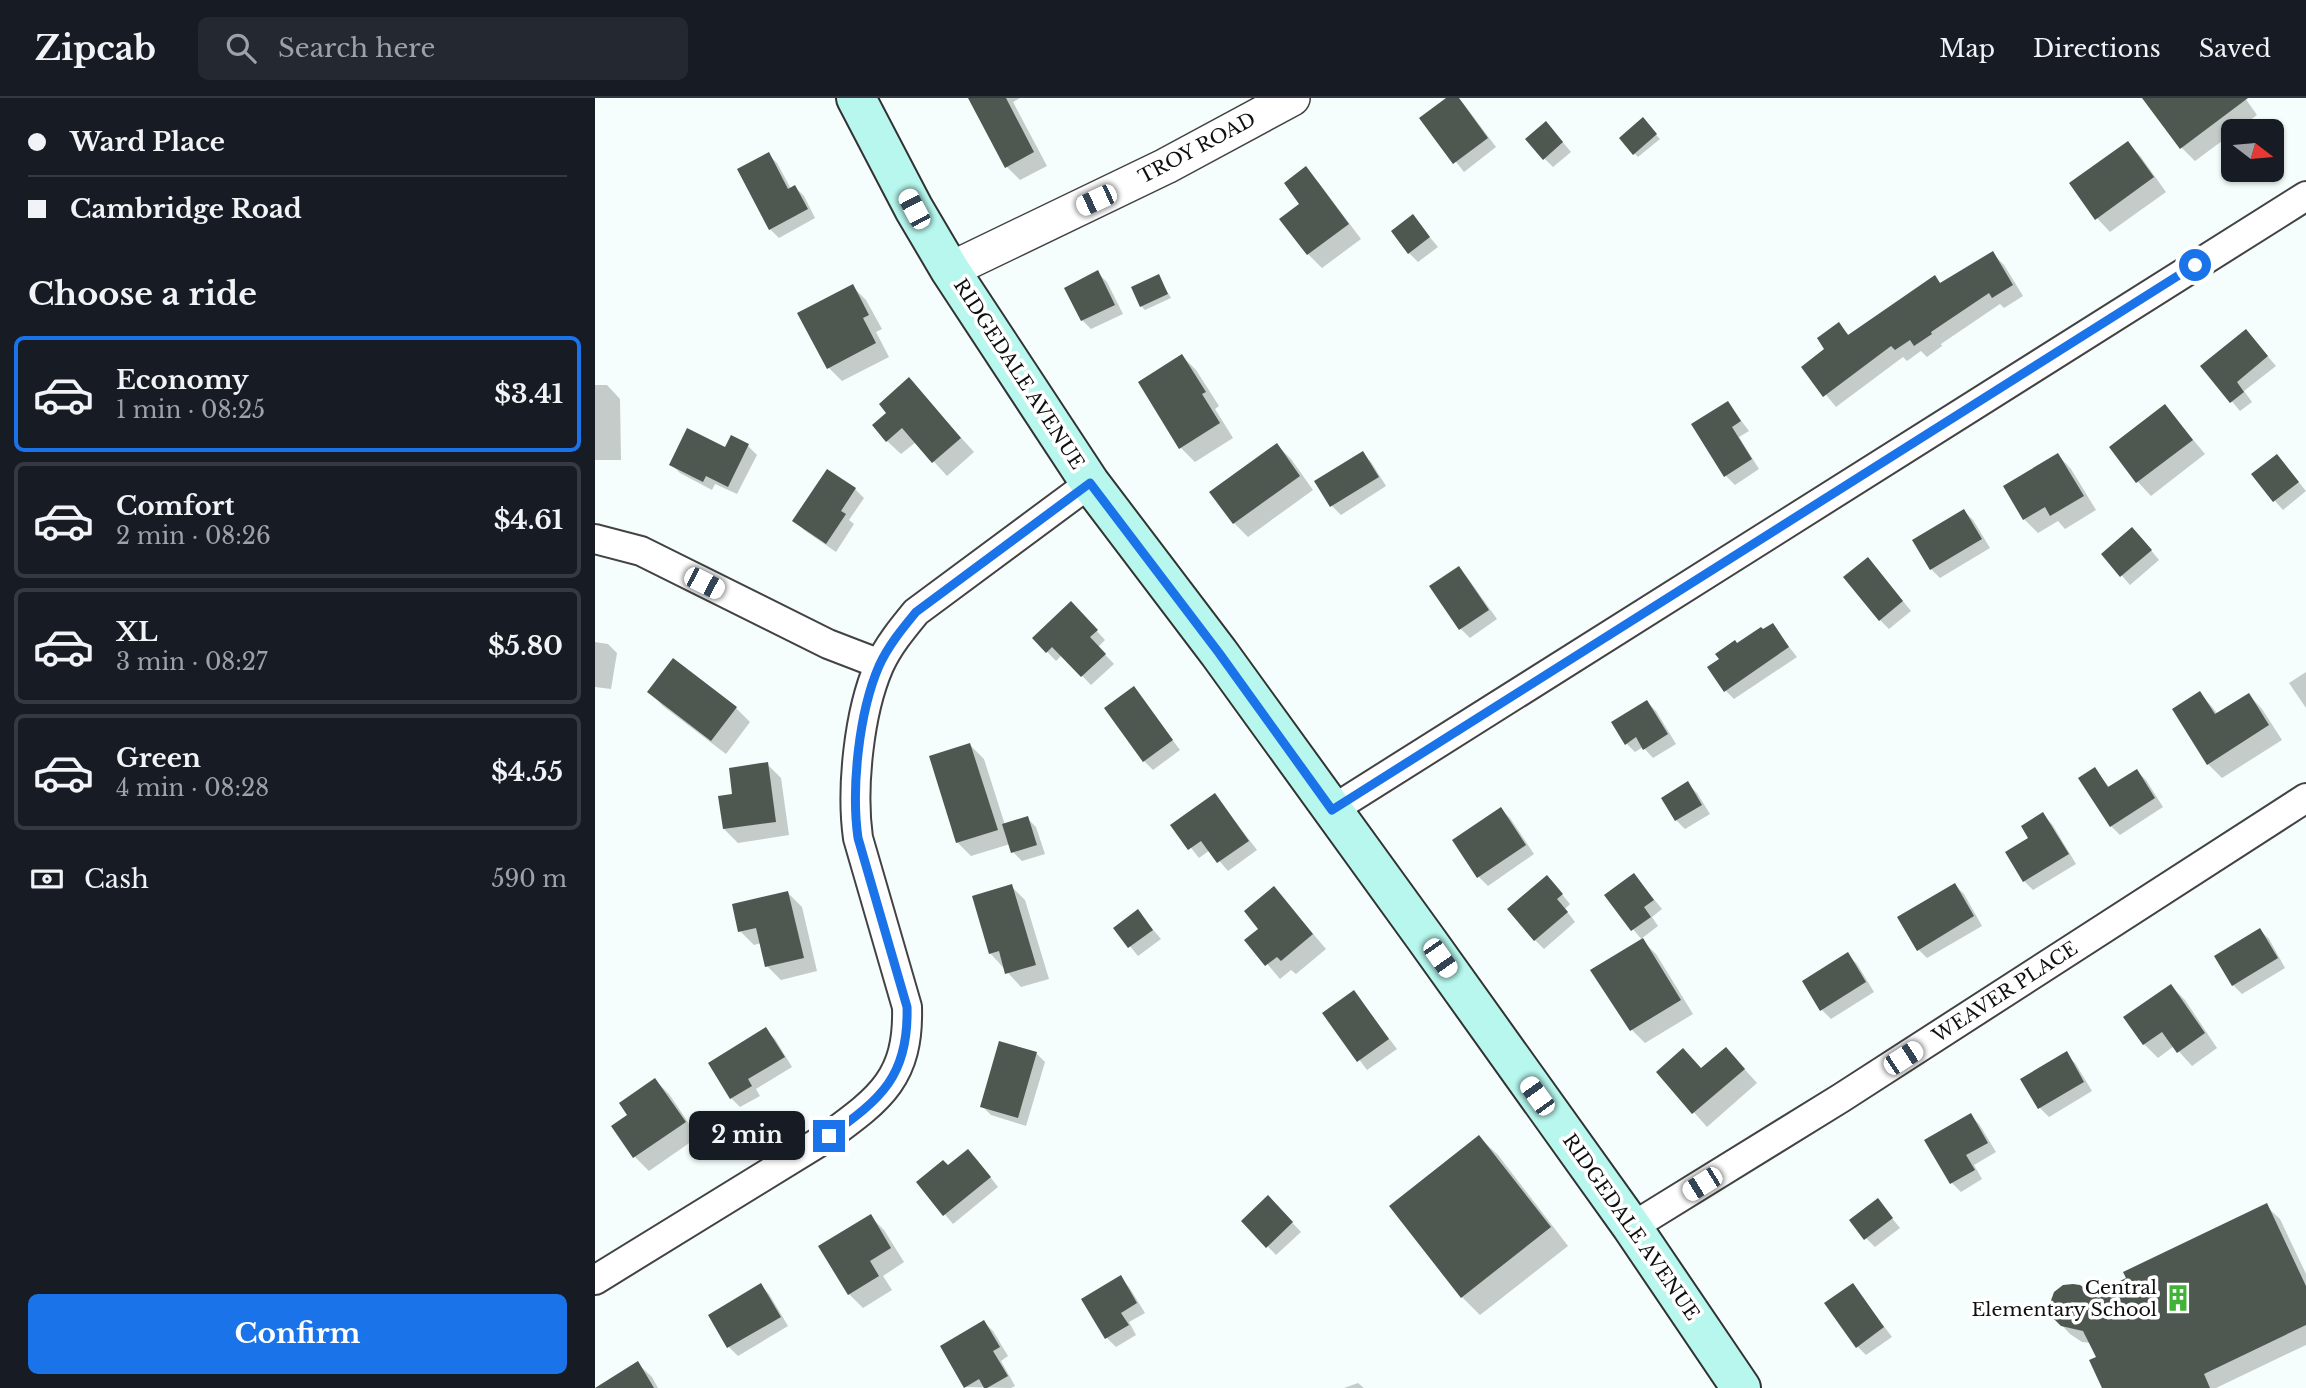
<!DOCTYPE html>
<html lang="en">
<head>
<meta charset="utf-8">
<style>
	body { margin:0; font-family:"Libre Baskerville",serif; background:#242831; color:#f1f3f6; height:100vh; display:flex; flex-direction:column; font-size:26px; white-space:nowrap }
	* { box-sizing:border-box; margin:0 }
	p { font-size:23px; color:#9ea1a6 }
	.icon { flex:none; width:38px; height:38px; fill:none; stroke:currentColor; stroke-width:2; stroke-linecap:round; stroke-linejoin:round }
	.map { position:relative; flex:1; overflow:hidden }
	.details { display:flex; flex-direction:column; background:#171b24; width:595px }
	.details>* { flex:none }
	.banner { display:grid; align-content:center; height:154px; padding:0 28px; background:#171b24 }
	.needle { width:46px; rotate:106deg }
	.tools { position:absolute; left:1626px; top:21px; display:grid; gap:14px }
	.tools a { display:grid; place-items:center; width:63px; height:63px; border-radius:10px; background:#171b24; box-shadow:0 2px 5px #0004; font-size:35px }
	.end { position:absolute; width:32px; height:32px; margin:-16px; border:9px solid #1a73e8; background:#fff; box-shadow:0 0 0 4px #fff }
	.from { border-radius:50% }
	.bubble { position:absolute; height:49px; border-radius:10px; background:#171b24; box-shadow:0 2px 5px #0004; font-size:23px; font-weight:800; line-height:49px; text-align:center }
	.car { position:absolute; width:21px; height:42px; margin:-21px -10px; border-radius:9px; box-shadow:0 0 5px 2px #0007; background:linear-gradient(#fff 24%,#345 0 40%,#fff 0 76%,#345 0 86%,#fff 0) }
	.banner b { display:flex; align-items:center; gap:24px; height:66px; font-size:26px }
	.banner b+b { border-top:2px solid #363941 }
	.banner i { width:18px; height:18px; background:#f1f3f6 }
	ul { padding:0; list-style:none }
	li { display:flex; align-items:center; gap:21px; height:116px; margin:0 14px 10px; padding:0 14px; border:4px solid #363941; border-radius:10px }
	li div { flex:1 }
	li b { display:block; font-size:26px }
	li em { font-style:normal; font-weight:800 }
	li.current { border-color:#1a73e8 }
	li>.icon { width:63px; height:63px; stroke-width:1.5 }
	h2 { padding:0 28px; font-size:32px; line-height:84px }
	.pay { display:flex; align-items:center; gap:18px; height:77px; padding:0 28px; font-size:26px }
	.pay p { margin-inline-start:auto }
	.cta { display:flex; gap:14px; margin-top:auto; padding:14px 28px }
	.cta a { flex:1; height:80px; border-radius:10px; background:#1a73e8; color:#fff; font-size:28px; font-weight:800; line-height:80px; text-align:center }
	header { display:flex; align-items:center; gap:42px; box-sizing:border-box; height:98px; padding:0 35px; background:#171b24; border-bottom:2px solid #363941 }
	header strong { font-size:33px }
	nav { display:flex; gap:38px; margin-inline-start:auto; font-size:24px }
	.search { width:490px; height:63px; background:#242831; display:flex; align-items:center; gap:18px; box-sizing:border-box; padding:0 24px; border-radius:10px; color:#9ea1a6; font-size:26px }
	main { display:flex; flex:1; min-height:0 }
	.map>svg:first-child { display:block }
	.shadow { fill:#0003 }
	.building { fill:#4e5851 }
	.lines { fill:none; stroke-linecap:round; stroke-linejoin:round }
	.minor-casing { stroke:#434343; stroke-width:32 }
	.tertiary-casing { stroke:#434343; stroke-width:38 }
	.secondary-casing { stroke:#323232; stroke-width:42 }
	.minor { stroke:#fff; stroke-width:28 }
	.tertiary { stroke:#fff; stroke-width:35 }
	.secondary { stroke:#b7f7ee; stroke-width:38 }
	.route { stroke:#1a73e8; stroke-width:9 }
	.labels { text-anchor:middle; dominant-baseline:central; stroke-width:7; stroke-linejoin:round; paint-order:stroke }
	.street-label { font-size:19px; fill:#101010; stroke:#fff }
	.poi-label { font-size:19px; fill:#101010; stroke:#fff; text-anchor:end }
</style>
</head>
<body>
<header>
<strong>Zipcab</strong>
<div class="search"><svg class="icon" aria-label="search" viewBox="0 0 24 24"><circle cx="10" cy="10" r="6"/><path d="M15 15l6 6"/></svg>Search here</div>
<nav><a>Map</a><a>Directions</a><a>Saved</a></nav>
</header>
<main>
<section class="details">
<div class="banner">
<b><i class="from"></i>Ward Place</b>
<b><i></i>Cambridge Road</b>
</div>
<h2>Choose a ride</h2>
<ul>
<li class="current"><svg class="icon" aria-label="car" viewBox="0 0 24 24"><path d="M5 17H2v-5l4-1 3-4h7l3 4 3 1v5h-3M9 17h6M6 11h13"/><circle cx="7" cy="17" r="2"/><circle cx="17" cy="17" r="2"/></svg><div><b>Economy</b><p>1 min · 08:25</p></div><em>$3.41</em></li>
<li><svg class="icon" aria-label="car" viewBox="0 0 24 24"><path d="M5 17H2v-5l4-1 3-4h7l3 4 3 1v5h-3M9 17h6M6 11h13"/><circle cx="7" cy="17" r="2"/><circle cx="17" cy="17" r="2"/></svg><div><b>Comfort</b><p>2 min · 08:26</p></div><em>$4.61</em></li>
<li><svg class="icon" aria-label="car" viewBox="0 0 24 24"><path d="M5 17H2v-5l4-1 3-4h7l3 4 3 1v5h-3M9 17h6M6 11h13"/><circle cx="7" cy="17" r="2"/><circle cx="17" cy="17" r="2"/></svg><div><b>XL</b><p>3 min · 08:27</p></div><em>$5.80</em></li>
<li><svg class="icon" aria-label="car" viewBox="0 0 24 24"><path d="M5 17H2v-5l4-1 3-4h7l3 4 3 1v5h-3M9 17h6M6 11h13"/><circle cx="7" cy="17" r="2"/><circle cx="17" cy="17" r="2"/></svg><div><b>Green</b><p>4 min · 08:28</p></div><em>$4.55</em></li>
</ul>
<div class="pay"><svg class="icon" aria-label="cash" viewBox="0 0 24 24"><path d="M3 7h18v10H3z"/><circle cx="12" cy="12" r="2"/></svg>Cash<p>590 m</p></div>
<div class="cta"><a>Confirm</a></div>
</section>
<div class="map">
<svg width="1711" height="1290" viewBox="0 0 1711 1290">
	<rect width="100%" height="100%" fill="#f5fefc"/>
	<path class="shadow" d="M 375,0 L 425,0 L 418,4 L 452,68 L 425,82 L 412,69 Z
		M 854,0 L 863,0 L 868,5 L 901,49 L 869,74 L 826,20 Z
		M 1560,0 L 1650,0 L 1662,17 L 1600,63 L 1586,49 Z
		M 1051,26 L 1065,41 L 1043,59 L 1039,55 Z
		M 960,35 L 976,54 L 958,69 L 949,60 Z
		M 1533,45 L 1546,59 L 1571,94 L 1515,134 L 1502,120 Z
		M 173,56 L 182,65 L 196,91 L 200,89 L 209,98 L 220,120 L 184,140 L 175,131 Z
		M 710,71 L 724,85 L 766,141 L 727,170 L 713,156 L 707,106 Z
		M 818,119 L 843,149 L 823,164 L 814,155 Z
		M 1397,155 L 1409,167 L 1428,198 L 1409,210 L 1405,206 L 1346,246 L 1347,248 L 1332,259 L 1326,253 L 1312,263 L 1308,259 L 1241,309 L 1208,269 L 1232,251 L 1243,226 L 1255,238 L 1340,180 L 1347,187 Z
		M 503,175 L 512,184 L 528,216 L 496,231 L 487,222 Z
		M 563,178 L 576,200 L 550,212 L 546,208 Z
		M 257,188 L 271,202 L 287,231 L 281,234 L 294,259 L 247,283 L 233,269 Z
		M 1651,233 L 1681,268 L 1649,293 L 1657,304 L 1645,313 L 1608,269 Z
		M 587,258 L 601,272 L 624,308 L 620,311 L 638,340 L 600,364 L 586,350 Z
		M 314,282 L 379,354 L 352,378 L 321,344 L 306,356 L 292,343 L 294,315 Z
		M 0,287 L 12,287 L 25,301 L 26,362 L 0,362 Z
		M 1133,305 L 1154,333 L 1144,339 L 1164,371 L 1140,387 L 1131,378 Z
		M 1570,308 L 1610,356 L 1556,398 L 1543,384 L 1516,349 Z
		M 682,347 L 696,361 L 718,392 L 653,439 L 639,425 Z
		M 153,348 L 162,357 L 142,396 L 120,386 L 117,392 L 85,375 L 76,366 Z
		M 767,355 L 776,364 L 791,388 L 746,417 L 737,408 Z
		M 1463,357 L 1476,371 L 1501,412 L 1470,431 L 1463,423 L 1443,435 L 1429,421 L 1410,389 Z
		M 1682,358 L 1711,393 L 1688,412 L 1680,403 Z
		M 260,391 L 269,400 L 254,422 L 259,426 L 241,454 L 209,432 L 200,423 Z
		M 1369,413 L 1378,422 L 1395,450 L 1345,480 L 1336,471 Z
		M 1546,440 L 1564,462 L 1535,487 L 1508,456 Z
		M 863,470 L 872,479 L 902,521 L 875,540 L 866,531 L 836,489 Z
		M 1281,470 L 1316,513 L 1294,531 L 1285,522 Z
		M 476,505 L 510,542 L 503,549 L 519,566 L 496,587 L 467,557 L 461,563 L 439,540 Z
		M 1177,527 L 1202,559 L 1139,601 L 1130,592 L 1143,547 Z
		M 0,544 L 13,546 L 22,555 L 16,591 L 0,589 Z
		M 1711,574 L 1711,610 L 1694,585 Z
		M 539,590 L 585,652 L 558,672 L 549,663 Z
		M 54,594 L 141,610 L 155,624 L 131,656 L 68,608 Z
		M 1605,595 L 1623,616 L 1654,597 L 1667,611 L 1687,642 L 1627,680 L 1613,666 Z
		M 1052,604 L 1061,613 L 1081,646 L 1058,660 L 1048,649 L 1040,654 L 1031,645 Z
		M 375,647 L 389,661 L 410,727 L 432,720 L 441,729 L 450,756 L 427,763 L 418,754 L 415,746 L 376,758 L 362,744 Z
		M 172,666 L 186,680 L 194,737 L 143,745 L 129,731 L 139,697 Z
		M 1500,672 L 1515,690 L 1542,673 L 1551,682 L 1568,709 L 1525,737 L 1516,728 Z
		M 1093,686 L 1102,695 L 1115,716 L 1090,731 L 1081,722 Z
		M 620,697 L 662,752 L 633,773 L 615,752 L 604,760 L 578,727 Z
		M 906,711 L 915,720 L 939,756 L 893,788 L 884,779 L 859,743 Z
		M 1448,717 L 1457,726 L 1481,766 L 1438,792 L 1429,783 Z
		M 1039,777 L 1067,811 L 1057,819 L 1063,828 L 1046,841 L 1061,856 L 1098,916 L 1050,945 L 1037,932 L 1047,842 L 1011,798 Z
		M 1360,787 L 1369,796 L 1387,828 L 1332,860 L 1323,851 Z
		M 416,788 L 430,802 L 454,881 L 426,889 L 395,855 Z
		M 961,789 L 975,806 L 970,811 L 980,824 L 949,851 L 940,842 Z
		M 679,790 L 731,851 L 701,876 L 696,872 L 685,881 L 652,842 L 665,831 Z
		M 193,795 L 207,809 L 222,873 L 186,882 L 172,868 L 166,845 L 159,847 L 145,833 Z
		M 543,814 L 566,841 L 543,858 L 521,831 Z
		M 1665,832 L 1674,841 L 1690,870 L 1647,896 L 1638,887 Z
		M 1253,857 L 1262,866 L 1279,894 L 1236,921 L 1227,912 Z
		M 1576,888 L 1590,902 L 1622,950 L 1597,968 L 1579,948 L 1563,960 L 1549,946 Z
		M 759,894 L 802,951 L 772,972 L 730,915 Z
		M 171,932 L 180,941 L 197,969 L 161,991 L 165,998 L 145,1009 L 136,1000 L 115,965 Z
		M 441,955 L 450,964 L 431,1028 L 396,1017 L 387,1008 Z
		M 1471,956 L 1480,965 L 1497,993 L 1454,1019 L 1445,1010 L 1428,982 Z
		M 1144,965 L 1162,985 L 1112,1029 L 1063,974 L 1107,972 Z
		M 60,982 L 74,996 L 103,1039 L 54,1073 L 40,1059 L 19,1029 L 34,1018 Z
		M 1375,1017 L 1384,1026 L 1401,1054 L 1379,1067 L 1387,1081 L 1366,1094 L 1357,1085 Z
		M 884,1039 L 903,1057 L 973,1148 L 885,1217 L 867,1199 Z
		M 382,1062 L 403,1089 L 358,1126 L 323,1085 Z
		M 673,1099 L 706,1134 L 681,1157 L 648,1123 Z
		M 1282,1102 L 1305,1130 L 1280,1149 L 1271,1140 Z
		M 1671,1108 L 1685,1121 L 1711,1176 L 1711,1247 L 1621,1290 L 1509,1290 L 1503,1260 L 1496,1245 L 1487,1244 L 1475,1236 L 1461,1221 L 1499,1198 Z
		M 275,1118 L 289,1132 L 309,1164 L 288,1178 L 297,1192 L 268,1210 L 254,1196 Z
		M 525,1180 L 534,1189 L 550,1215 L 534,1224 L 541,1237 L 521,1249 L 512,1240 L 489,1202 Z
		M 165,1187 L 174,1196 L 193,1228 L 143,1258 L 134,1249 L 115,1218 Z
		M 1258,1187 L 1297,1239 L 1271,1257 L 1262,1248 Z
		M 389,1224 L 398,1233 L 413,1258 L 406,1263 L 420,1288 L 416,1290 L 370,1289 Z
		M 43,1266 L 57,1279 L 63,1290 L 3,1290 Z
		M 763,1285 L 769,1290 L 749,1290 Z"/>
	<path class="building" d="M 373,0 L 411,0 L 439,54 L 410,70 Z
		M 851,0 L 864,0 L 893,40 L 858,66 L 824,20 Z
		M 1547,0 L 1653,0 L 1585,51 Z
		M 1048,19 L 1062,36 L 1038,57 L 1024,40 Z
		M 951,23 L 968,44 L 948,62 L 930,41 Z
		M 1533,43 L 1559,79 L 1500,122 L 1474,85 Z
		M 174,54 L 193,91 L 200,87 L 213,111 L 174,132 L 142,71 Z
		M 711,68 L 754,126 L 712,157 L 684,121 L 704,106 L 689,85 Z
		M 818,116 L 835,139 L 813,156 L 796,133 Z
		M 1398,153 L 1418,187 L 1397,200 L 1394,195 L 1336,234 L 1337,236 L 1319,248 L 1315,242 L 1300,252 L 1296,248 L 1228,299 L 1206,269 L 1229,251 L 1222,240 L 1244,224 L 1253,237 L 1340,177 L 1345,185 Z
		M 503,172 L 520,207 L 486,223 L 469,190 Z
		M 564,176 L 573,196 L 545,209 L 536,189 Z
		M 258,186 L 274,217 L 268,220 L 281,245 L 232,271 L 202,215 Z
		M 1651,231 L 1673,258 L 1642,284 L 1649,294 L 1635,305 L 1605,268 Z
		M 587,256 L 611,294 L 607,296 L 625,325 L 584,351 L 543,284 Z
		M 314,279 L 366,340 L 337,365 L 307,330 L 291,344 L 277,327 L 291,315 L 284,306 Z
		M 1133,303 L 1146,323 L 1137,329 L 1157,361 L 1129,379 L 1096,326 Z
		M 1570,306 L 1598,342 L 1541,385 L 1514,349 Z
		M 92,330 L 130,349 L 136,337 L 154,346 L 133,389 L 111,378 L 108,384 L 74,367 Z
		M 682,345 L 705,378 L 638,426 L 614,394 Z
		M 768,353 L 784,379 L 735,409 L 719,383 Z
		M 1463,355 L 1489,398 L 1455,418 L 1450,409 L 1428,422 L 1408,388 Z
		M 1682,356 L 1704,384 L 1678,404 L 1656,376 Z
		M 232,371 L 261,390 L 246,413 L 251,416 L 231,446 L 197,423 Z
		M 1369,411 L 1387,441 L 1335,472 L 1317,442 Z
		M 1537,429 L 1557,452 L 1525,479 L 1506,456 Z
		M 1273,459 L 1308,503 L 1284,523 L 1248,479 Z
		M 864,468 L 894,512 L 864,532 L 834,488 Z
		M 476,503 L 503,532 L 495,539 L 511,556 L 486,579 L 457,549 L 451,555 L 437,540 Z
		M 1178,525 L 1194,549 L 1129,594 L 1112,569 L 1124,561 L 1120,556 L 1140,542 L 1142,545 L 1166,529 L 1168,531 Z
		M 78,560 L 142,609 L 116,643 L 52,594 Z
		M 539,588 L 578,642 L 548,664 L 509,610 Z
		M 1605,593 L 1620,616 L 1654,595 L 1674,627 L 1612,667 L 1577,611 Z
		M 1052,602 L 1073,636 L 1048,652 L 1041,639 L 1030,647 L 1016,624 Z
		M 375,645 L 403,732 L 361,745 L 334,658 Z
		M 173,664 L 181,724 L 128,731 L 123,698 L 137,696 L 134,670 Z
		M 1500,669 L 1513,689 L 1542,671 L 1560,700 L 1515,729 L 1483,680 Z
		M 1093,683 L 1107,707 L 1080,723 L 1066,700 Z
		M 620,695 L 654,743 L 622,765 L 606,743 L 593,752 L 575,727 Z
		M 906,709 L 931,747 L 882,780 L 857,742 Z
		M 1448,714 L 1474,756 L 1428,784 L 1410,754 L 1433,740 L 1426,728 Z
		M 433,718 L 442,747 L 416,755 L 407,726 Z
		M 1039,775 L 1059,802 L 1049,809 L 1056,819 L 1036,833 L 1009,797 Z
		M 952,777 L 968,796 L 962,801 L 973,814 L 939,843 L 912,811 Z
		M 1360,785 L 1379,818 L 1322,853 L 1302,819 Z
		M 417,786 L 441,867 L 410,876 L 404,853 L 394,856 L 377,798 Z
		M 679,788 L 718,836 L 686,863 L 682,859 L 670,868 L 649,842 L 663,831 L 649,813 Z
		M 193,793 L 209,860 L 170,869 L 161,830 L 143,834 L 137,806 Z
		M 543,811 L 558,832 L 533,850 L 518,830 Z
		M 1665,830 L 1683,860 L 1637,888 L 1619,858 Z
		M 1048,840 L 1086,902 L 1035,933 L 995,872 Z
		M 1253,854 L 1271,884 L 1225,913 L 1207,883 Z
		M 1576,886 L 1610,935 L 1582,955 L 1567,934 L 1548,947 L 1528,919 Z
		M 759,892 L 794,941 L 762,964 L 727,915 Z
		M 171,929 L 190,959 L 153,981 L 157,988 L 135,1001 L 113,965 Z
		M 404,943 L 442,954 L 423,1020 L 385,1009 Z
		M 1131,949 L 1150,971 L 1097,1016 L 1061,974 L 1088,950 L 1106,970 Z
		M 1472,953 L 1489,984 L 1443,1011 L 1425,981 Z
		M 60,980 L 91,1024 L 38,1060 L 16,1028 L 32,1017 L 24,1005 Z
		M 1376,1015 L 1393,1045 L 1371,1057 L 1380,1072 L 1355,1086 L 1329,1042 Z
		M 884,1037 L 956,1129 L 866,1200 L 794,1108 Z
		M 373,1051 L 396,1079 L 348,1118 L 321,1084 L 348,1062 L 353,1067 Z
		M 673,1097 L 698,1124 L 671,1150 L 646,1123 Z
		M 1283,1100 L 1298,1120 L 1269,1142 L 1254,1122 Z
		M 1672,1105 L 1711,1188 L 1711,1227 L 1609,1276 L 1615,1290 L 1507,1290 L 1494,1262 L 1501,1259 L 1488,1233 L 1466,1228 L 1456,1218 L 1454,1208 L 1459,1194 L 1468,1187 L 1478,1186 L 1485,1187 L 1499,1196 L 1531,1180 L 1528,1174 Z
		M 276,1116 L 296,1150 L 275,1163 L 284,1178 L 253,1197 L 223,1148 Z
		M 526,1177 L 542,1205 L 526,1215 L 534,1227 L 510,1241 L 486,1201 Z
		M 166,1185 L 186,1219 L 132,1250 L 113,1217 Z
		M 1258,1185 L 1289,1229 L 1261,1250 L 1229,1205 Z
		M 389,1222 L 405,1249 L 398,1253 L 413,1278 L 392,1290 L 389,1290 L 384,1281 L 369,1290 L 345,1248 Z
		M 43,1263 L 59,1290 L 0,1290 Z"/>
	<g class="lines">
		<defs>
			<path id="minor" d="M 0,441 L 46,453 L 233,546 L 285,566
				M 737,712 L 1711,98
				M 1037,1129 L 1246,1000 L 1711,700
				M 0,1182 L 234,1038 C 286,1000 314,979 312,909 L 263,740 C 256,690 264,614 284,568 C 293,548 307,531 321,514 L 495,385"/>
			<path id="tertiary" d="M 355,172 L 571,68 L 697,0"/>
			<path id="secondary" d="M 261,0 L 319,111 L 355,172 L 495,385 L 624,555 L 831,841 L 1037,1129 L 1146,1290"/>
		</defs>
		<use href="#minor" class="minor-casing"/>
		<use href="#tertiary" class="tertiary-casing"/>
		<use href="#secondary" class="secondary-casing"/>
		<use href="#minor" class="minor"/>
		<use href="#tertiary" class="tertiary"/>
		<use href="#secondary" class="secondary"/>
	</g>
	<g class="lines">
		<path class="route" d="M 234,1038 C 286,1001 314,978 312,909 L 263,740 C 256,690 264,614 284,568 C 293,548 307,531 321,514 L 495,385 L 624,555 L 737,712 L 1600,167"/>
	</g>
	<defs>
		<symbol id="building-bare" viewBox="-9 -9 18 18"><path d="M-4-6H4V6H1V3H-1V6H-4ZM-2.5-4.3h1.7v1.8h-1.7ZM.8-4.3h1.7v1.8H.8ZM-2.5-1h1.7V.8h-1.7ZM.8-1h1.7V.8H.8Z" fill="#40b236" stroke="#fff" stroke-width="2.5" paint-order="stroke"/></symbol>
	</defs>
	<g fill-rule="evenodd">
		<use href="#building-bare" x="1564" y="1181" width="38" height="38"/>
	</g>
	<g class="labels">
		<g class="street-label">
			<text transform="translate(602 50) rotate(-28)">TROY ROAD</text>
			<text transform="translate(424 276) rotate(57)">RIDGEDALE AVENUE</text>
			<text transform="translate(1410 894) rotate(-33)">WEAVER PLACE</text>
			<text transform="translate(1036 1129) rotate(55)">RIDGEDALE AVENUE</text>
		</g>
		<g class="poi-label">
			<text x="1562" y="1189">Central<tspan x="1562" dy="22">Elementary School</tspan></text>
		</g>
	</g>
</svg>
<div class="tools">
<a><svg class="needle" viewBox="-14 -14 28 28"><path d="M0-13l5 13h-10z" fill="#e53935"/><path d="M0 13l5-13h-10z" fill="#9ea1a6"/></svg></a>
</div>
<i class="end from" style="left:1600px;top:167px"></i>
<i class="end" style="left:234px;top:1038px"></i>
<div class="bubble" style="left:94px;top:1013px;width:116px">2 min</div>
<i class="car" style="left:501px;top:102px;rotate:245deg"></i>
<i class="car" style="left:319px;top:111px;rotate:332deg"></i>
<i class="car" style="left:109px;top:485px;rotate:117deg"></i>
<i class="car" style="left:845px;top:860px;rotate:145deg"></i>
<i class="car" style="left:1308px;top:960px;rotate:57deg"></i>
<i class="car" style="left:942px;top:998px;rotate:324deg"></i>
<i class="car" style="left:1107px;top:1086px;rotate:238deg"></i>
</div>
</main>
</body>
</html>
